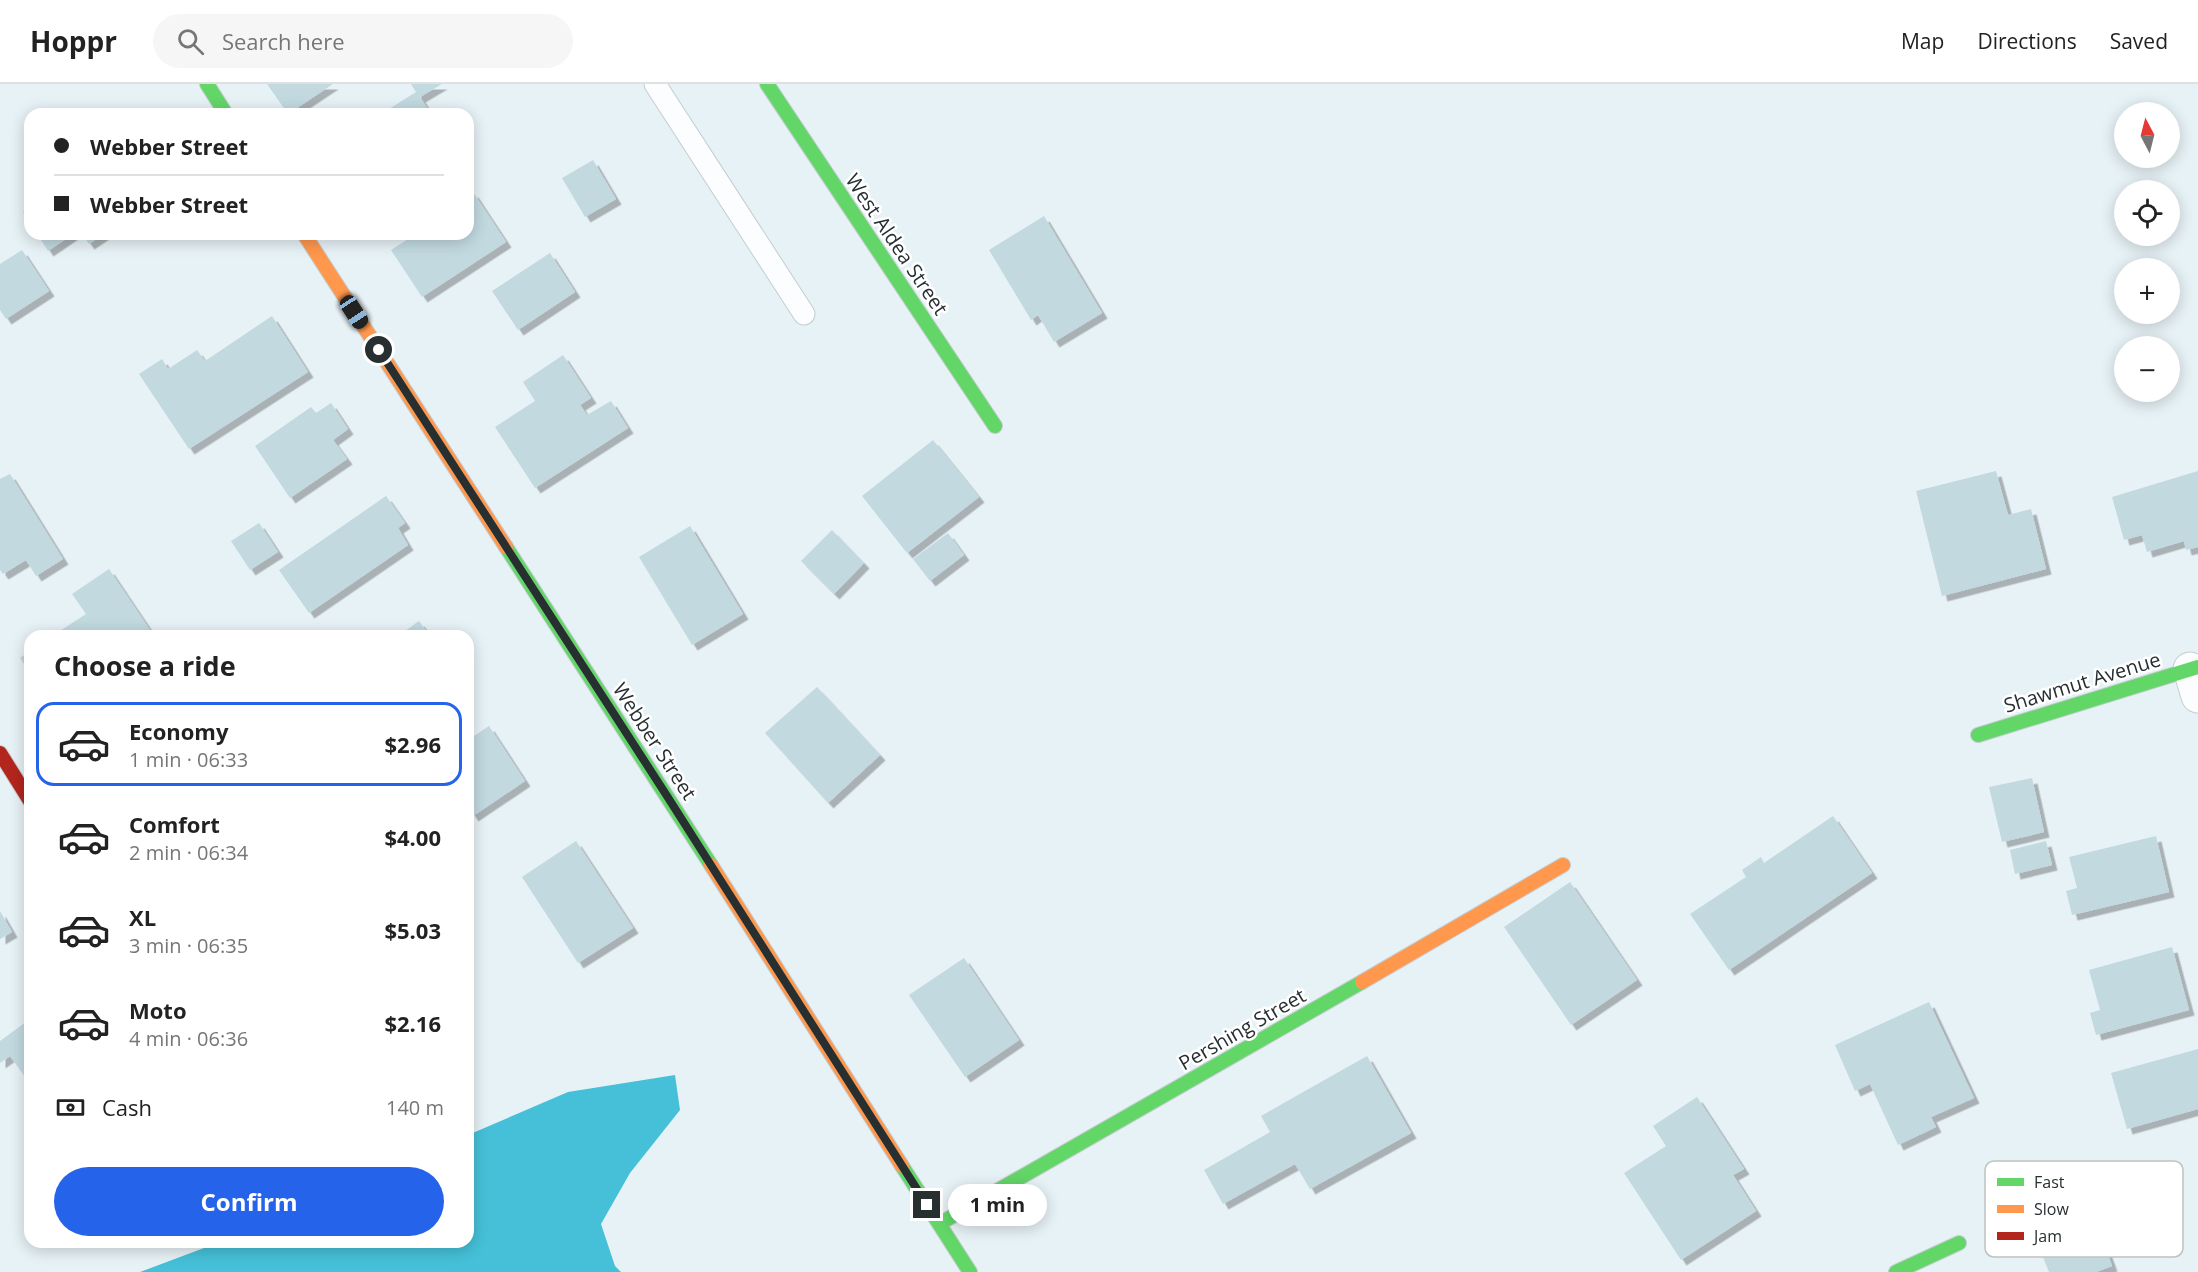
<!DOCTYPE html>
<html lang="en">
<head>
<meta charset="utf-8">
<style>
	body { margin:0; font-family:"Open Sans",sans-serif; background:#f6f6f6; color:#222; height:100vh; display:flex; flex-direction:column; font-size:22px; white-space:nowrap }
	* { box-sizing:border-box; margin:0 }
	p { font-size:20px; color:#767676 }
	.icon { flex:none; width:33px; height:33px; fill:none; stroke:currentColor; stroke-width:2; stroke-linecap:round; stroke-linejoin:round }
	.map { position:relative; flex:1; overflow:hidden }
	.drawer { position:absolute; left:24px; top:546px; width:450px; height:618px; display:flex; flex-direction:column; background:#fff; border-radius:18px; box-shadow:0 3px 15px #0003 }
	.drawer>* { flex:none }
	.hud { position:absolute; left:24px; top:24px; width:450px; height:132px; border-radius:18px; box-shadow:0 3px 15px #0003; display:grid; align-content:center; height:132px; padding:0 30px; background:#fff }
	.needle { width:39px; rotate:353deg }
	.buttons { position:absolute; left:2114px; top:18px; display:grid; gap:12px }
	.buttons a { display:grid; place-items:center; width:66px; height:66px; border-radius:50%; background:#fff; box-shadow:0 3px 15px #0003; font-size:30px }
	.end { position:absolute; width:27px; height:27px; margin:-14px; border:8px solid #272f31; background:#fff; box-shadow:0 0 0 3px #fff }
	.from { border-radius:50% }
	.bubble { position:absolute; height:42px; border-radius:21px; background:#fff; box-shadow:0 3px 15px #0003; font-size:20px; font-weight:700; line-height:42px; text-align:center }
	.car { position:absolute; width:18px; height:36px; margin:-18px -9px; border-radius:8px; box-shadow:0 0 4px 2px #0007; background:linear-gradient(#222 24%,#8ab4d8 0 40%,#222 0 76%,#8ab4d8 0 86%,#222 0) }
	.hud b { display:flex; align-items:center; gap:21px; height:57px; font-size:22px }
	.hud b+b { border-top:2px solid #e0e0e0 }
	.hud i { width:15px; height:15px; background:#222 }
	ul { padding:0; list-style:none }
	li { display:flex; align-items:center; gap:18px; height:84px; margin:0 12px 9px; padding:0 18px; border:3px solid transparent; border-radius:18px }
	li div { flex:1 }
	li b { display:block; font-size:22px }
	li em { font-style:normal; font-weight:700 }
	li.on { border-color:#2563eb }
	li>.icon { width:54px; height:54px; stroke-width:1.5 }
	h2 { padding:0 30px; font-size:27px; line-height:72px }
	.pay { display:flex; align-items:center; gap:15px; height:66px; padding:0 30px; font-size:22px }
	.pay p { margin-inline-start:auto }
	.primary-button { display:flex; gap:12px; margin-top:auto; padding:12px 30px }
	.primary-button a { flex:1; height:69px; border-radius:36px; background:#2563eb; color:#fff; font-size:24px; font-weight:700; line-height:69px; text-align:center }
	header { display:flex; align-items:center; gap:36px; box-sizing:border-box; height:84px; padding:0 30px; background:#fff; border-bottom:2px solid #e0e0e0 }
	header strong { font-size:28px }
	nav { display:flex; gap:33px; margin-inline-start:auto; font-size:21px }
	.search { width:420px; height:54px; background:#f6f6f6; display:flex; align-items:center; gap:15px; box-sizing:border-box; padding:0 21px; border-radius:33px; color:#767676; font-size:22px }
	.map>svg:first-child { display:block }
	.water { fill:#45c0d8 }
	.building { fill:#c2d9e0; filter:url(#shadow) }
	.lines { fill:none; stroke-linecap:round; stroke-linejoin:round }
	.lane-casing { stroke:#c4cdd0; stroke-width:23 }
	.street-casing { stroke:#c4cdd0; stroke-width:35 }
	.fast-casing { stroke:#c4cdd0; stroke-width:16 }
	.slow-casing { stroke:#c4cdd0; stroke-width:16 }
	.jam-casing { stroke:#c4cdd0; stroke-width:16 }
	.lane { stroke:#fbfdfe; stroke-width:21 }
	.street { stroke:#fbfdfe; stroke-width:33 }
	.fast { stroke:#63d668; stroke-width:14 }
	.slow { stroke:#ff974d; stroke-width:14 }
	.jam { stroke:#b3261e; stroke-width:14 }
	.route { stroke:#272f31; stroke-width:8 }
	.labels { text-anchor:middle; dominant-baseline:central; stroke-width:5; stroke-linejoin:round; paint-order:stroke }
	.street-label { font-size:20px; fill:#272f31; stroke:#fff }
	.key { fill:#fff; stroke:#bec1c1; stroke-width:1.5 }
	.key-label { font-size:16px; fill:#272f31 }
</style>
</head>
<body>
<header>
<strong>Hoppr</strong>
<div class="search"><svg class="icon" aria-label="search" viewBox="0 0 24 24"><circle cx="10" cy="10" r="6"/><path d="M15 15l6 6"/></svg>Search here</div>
<nav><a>Map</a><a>Directions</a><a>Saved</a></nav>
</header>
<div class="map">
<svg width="2198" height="1188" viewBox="0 0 2198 1188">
	<defs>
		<filter id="shadow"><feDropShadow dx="5.5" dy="5.5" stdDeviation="0" flood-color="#0004"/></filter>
	</defs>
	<rect width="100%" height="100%" fill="#e7f2f6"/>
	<path class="water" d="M 675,991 L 680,1026 L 630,1089 L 601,1140 L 615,1182 L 621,1188 L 140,1188 L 220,1158 L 468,1158 L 468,1051 L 568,1008 Z"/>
	<path class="building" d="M 267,0 L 333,0 L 288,30 Z
		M 411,0 L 442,0 L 420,13 L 431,30 L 381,30 L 416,8 Z
		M 593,76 L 616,115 L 585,133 L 562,94 Z
		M 473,108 L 506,158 L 422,213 L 391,166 L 416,150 L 468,150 L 468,111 Z
		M 30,123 L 30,139 L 23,128 Z
		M 1044,132 L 1102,229 L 1054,258 L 1038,231 L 1031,236 L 989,166 Z
		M 37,150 L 73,150 L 48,167 Z
		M 82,150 L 104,150 L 89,160 Z
		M 22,166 L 49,207 L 6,235 L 0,226 L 0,180 Z
		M 550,169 L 575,208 L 518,246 L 492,207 Z
		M 272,232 L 308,288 L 189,365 L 139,290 L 162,275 L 168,285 L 197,266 L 205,277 Z
		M 563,271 L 591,314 L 580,321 L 587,331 L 611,317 L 628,344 L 535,404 L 495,343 L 535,317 L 523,298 Z
		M 331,319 L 348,345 L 333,356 L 347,375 L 290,414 L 255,362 L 311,323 L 316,329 Z
		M 933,356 L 979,413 L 907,469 L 862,412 Z
		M 1996,387 L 2008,431 L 2031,425 L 2046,485 L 1942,512 L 1916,407 Z
		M 2198,387 L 2198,463 L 2186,466 L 2184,457 L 2147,468 L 2142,451 L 2124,456 L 2112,413 Z
		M 10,390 L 63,475 L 36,492 L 26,476 L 3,490 L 0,486 L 0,395 Z
		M 386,412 L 405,439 L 398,444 L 408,461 L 309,529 L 279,486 Z
		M 259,439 L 278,468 L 250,486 L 231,457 Z
		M 690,442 L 743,530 L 692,561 L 639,473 Z
		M 832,446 L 864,479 L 834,510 L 801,477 Z
		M 948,449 L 964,471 L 930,497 L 913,475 Z
		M 109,485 L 154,552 L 52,552 L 86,530 L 72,510 Z
		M 419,537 L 430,552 L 398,552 Z
		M 30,567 L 30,589 L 20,574 Z
		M 817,603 L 880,671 L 828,719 L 765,649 Z
		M 489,642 L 525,697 L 473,732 L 468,724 L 468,656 Z
		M 2032,694 L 2044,748 L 2002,758 L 1989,703 Z
		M 1833,732 L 1872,789 L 1729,886 L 1690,830 L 1746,793 L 1742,786 L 1761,773 L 1764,779 Z
		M 2156,752 L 2169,808 L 2072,831 L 2066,807 L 2077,804 L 2069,773 Z
		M 576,757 L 633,844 L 578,879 L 522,793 Z
		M 2046,757 L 2052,781 L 2015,790 L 2010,766 Z
		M 1570,798 L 1637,896 L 1571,941 L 1504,843 Z
		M 0,827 L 12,848 L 0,855 Z
		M 2172,863 L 2189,926 L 2096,951 L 2090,929 L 2100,926 L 2089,886 Z
		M 964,874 L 1019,956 L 965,993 L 909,911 Z
		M 1929,918 L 1974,1014 L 1931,1033 L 1936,1043 L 1898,1061 L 1870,1000 L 1855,1007 L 1835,961 Z
		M 30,935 L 30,1000 L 10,972 L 0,979 L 0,957 Z
		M 2198,965 L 2198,1025 L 2127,1045 L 2111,989 Z
		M 1367,972 L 1411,1049 L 1310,1105 L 1295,1080 L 1223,1120 L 1204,1086 L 1270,1048 L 1261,1032 Z
		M 1697,1013 L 1744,1085 L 1733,1091 L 1756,1127 L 1681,1176 L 1624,1089 L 1666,1062 L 1653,1042 Z
		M 2094,1133 L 2112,1182 L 2096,1188 L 2049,1188 L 2036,1156 Z"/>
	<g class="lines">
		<defs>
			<path id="lane" d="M 655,0 L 804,230"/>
			<path id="street" d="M 2190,585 L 2198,612"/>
			<path id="fast" d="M 207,0 L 226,30
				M 767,0 L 995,342
				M 506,463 L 711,781
				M 1978,651 L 2198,583
				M 902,1082 L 970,1188
				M 939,1140 L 1362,898
				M 1896,1188 L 1959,1159"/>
			<path id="slow" d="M 304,150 L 506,463
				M 711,781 L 902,1082
				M 1362,898 L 1563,781"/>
			<path id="jam" d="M 0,669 L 30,717"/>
		</defs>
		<use href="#lane" class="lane-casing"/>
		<use href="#street" class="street-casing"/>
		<use href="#fast" class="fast-casing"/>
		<use href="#slow" class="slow-casing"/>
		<use href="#jam" class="jam-casing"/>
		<use href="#lane" class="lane"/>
		<use href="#street" class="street"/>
		<use href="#fast" class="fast"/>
		<use href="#slow" class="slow"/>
		<use href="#jam" class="jam"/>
	</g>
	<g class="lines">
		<path class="route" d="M 379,266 L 667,712 L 927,1121"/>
	</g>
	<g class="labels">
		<g class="street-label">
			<text transform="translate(897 160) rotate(56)">West Aldea Street</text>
			<text transform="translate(2082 598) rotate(-17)">Shawmut Avenue</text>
			<text transform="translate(655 657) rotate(57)">Webber Street</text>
			<text transform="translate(1242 945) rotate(-30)">Pershing Street</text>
		</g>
	</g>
	<rect x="1985" y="1077" width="198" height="96" rx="9" class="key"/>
	<rect x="1997" y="1094" width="27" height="8" fill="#63d668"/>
	<rect x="1997" y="1121" width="27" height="8" fill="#ff974d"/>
	<rect x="1997" y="1148" width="27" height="8" fill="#b3261e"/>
	<g class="key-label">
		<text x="2034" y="1104">Fast</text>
		<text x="2034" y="1131">Slow</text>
		<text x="2034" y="1158">Jam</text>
	</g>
</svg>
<div class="buttons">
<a><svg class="needle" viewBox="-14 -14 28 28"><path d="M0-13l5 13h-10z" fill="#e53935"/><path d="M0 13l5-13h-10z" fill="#767676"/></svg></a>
<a><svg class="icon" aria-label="locate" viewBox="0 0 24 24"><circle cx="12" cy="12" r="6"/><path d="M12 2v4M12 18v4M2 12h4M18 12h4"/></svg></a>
<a>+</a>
<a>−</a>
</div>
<i class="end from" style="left:379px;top:266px"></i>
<i class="end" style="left:927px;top:1121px"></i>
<div class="bubble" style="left:948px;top:1100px;width:99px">1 min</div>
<i class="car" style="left:354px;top:228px;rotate:147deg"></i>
<div class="hud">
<b><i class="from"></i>Webber Street</b>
<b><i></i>Webber Street</b>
</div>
<section class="drawer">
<h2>Choose a ride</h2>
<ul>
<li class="on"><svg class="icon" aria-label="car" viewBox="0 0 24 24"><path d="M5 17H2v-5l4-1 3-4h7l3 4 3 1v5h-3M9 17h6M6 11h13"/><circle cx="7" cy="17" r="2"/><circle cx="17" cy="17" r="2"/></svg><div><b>Economy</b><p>1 min · 06:33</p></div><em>$2.96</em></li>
<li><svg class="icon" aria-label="car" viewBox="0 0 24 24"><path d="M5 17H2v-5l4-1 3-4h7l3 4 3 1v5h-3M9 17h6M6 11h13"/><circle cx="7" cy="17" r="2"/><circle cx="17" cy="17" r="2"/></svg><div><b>Comfort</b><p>2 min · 06:34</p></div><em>$4.00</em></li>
<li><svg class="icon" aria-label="car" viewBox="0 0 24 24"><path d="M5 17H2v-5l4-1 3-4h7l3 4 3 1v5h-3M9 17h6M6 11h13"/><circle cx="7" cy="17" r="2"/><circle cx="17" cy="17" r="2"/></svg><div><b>XL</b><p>3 min · 06:35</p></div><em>$5.03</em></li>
<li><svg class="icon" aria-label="car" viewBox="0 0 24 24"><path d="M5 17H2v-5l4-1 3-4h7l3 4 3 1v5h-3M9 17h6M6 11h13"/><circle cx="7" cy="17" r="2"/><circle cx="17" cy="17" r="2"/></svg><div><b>Moto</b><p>4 min · 06:36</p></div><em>$2.16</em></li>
</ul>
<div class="pay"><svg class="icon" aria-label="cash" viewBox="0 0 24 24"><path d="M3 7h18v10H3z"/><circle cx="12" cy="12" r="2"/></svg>Cash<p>140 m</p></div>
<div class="primary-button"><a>Confirm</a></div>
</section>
</div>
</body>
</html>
